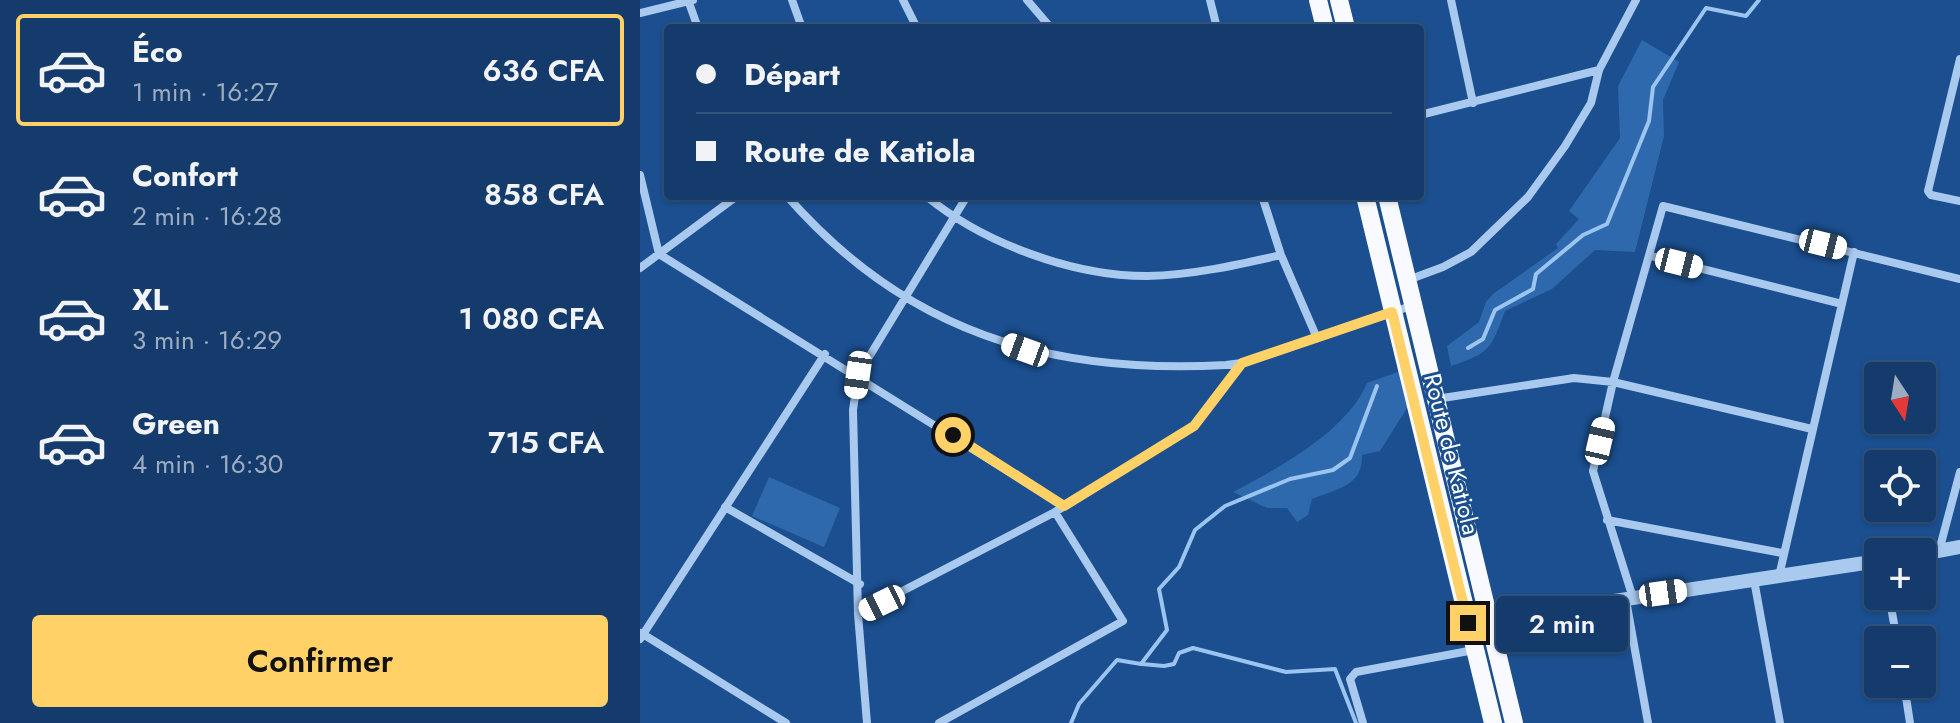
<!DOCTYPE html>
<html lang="fr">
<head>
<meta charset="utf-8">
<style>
	body { margin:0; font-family:Jost,sans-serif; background:#1d4271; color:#f1f3f6; height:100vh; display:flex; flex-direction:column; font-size:30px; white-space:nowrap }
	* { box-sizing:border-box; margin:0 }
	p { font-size:26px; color:#9dadc1 }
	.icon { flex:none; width:44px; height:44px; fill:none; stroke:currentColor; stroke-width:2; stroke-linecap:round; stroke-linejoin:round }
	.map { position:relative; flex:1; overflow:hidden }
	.details { display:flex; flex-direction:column; background:#143b6b; width:640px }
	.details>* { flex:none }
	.banner { position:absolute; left:24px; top:24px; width:760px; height:176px; border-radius:8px; box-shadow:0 2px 6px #0004,0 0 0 2px #33557e; display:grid; align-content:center; height:176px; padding:0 32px; background:#143b6b }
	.needle { width:52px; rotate:168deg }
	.buttons { position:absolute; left:1224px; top:362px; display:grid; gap:16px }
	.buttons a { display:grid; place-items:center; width:72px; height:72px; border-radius:8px; background:#143b6b; box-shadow:0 2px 6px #0004,0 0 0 2px #33557e; font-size:40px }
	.end { position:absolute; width:36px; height:36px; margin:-18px; border:10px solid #ffd166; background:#111; box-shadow:0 0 0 4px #111 }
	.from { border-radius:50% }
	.bubble { position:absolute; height:56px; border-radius:8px; background:#143b6b; box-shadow:0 2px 6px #0004,0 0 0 2px #33557e; font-size:26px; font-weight:600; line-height:56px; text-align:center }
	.car { position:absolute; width:24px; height:48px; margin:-24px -12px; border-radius:10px; box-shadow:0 0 6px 2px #0007; background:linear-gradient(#fff 24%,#345 0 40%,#fff 0 76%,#345 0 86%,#fff 0) }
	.banner b { display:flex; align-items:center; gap:28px; height:76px; font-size:30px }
	.banner b+b { border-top:2px solid #33557e }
	.banner i { width:20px; height:20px; background:#f1f3f6 }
	ul { padding:14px 0 0; list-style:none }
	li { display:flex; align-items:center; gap:24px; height:112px; margin:0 16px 12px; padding:0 16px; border:4px solid transparent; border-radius:8px }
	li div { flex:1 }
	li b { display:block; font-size:30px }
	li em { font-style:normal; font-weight:600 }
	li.active { border-color:#ffd166 }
	li>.icon { width:72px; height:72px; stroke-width:1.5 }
	.action { display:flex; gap:16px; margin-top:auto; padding:16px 32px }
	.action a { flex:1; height:92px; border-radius:8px; background:#ffd166; color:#111; font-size:32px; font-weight:600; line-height:92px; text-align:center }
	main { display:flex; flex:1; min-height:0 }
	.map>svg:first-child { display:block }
	.green { fill:#2e69ad }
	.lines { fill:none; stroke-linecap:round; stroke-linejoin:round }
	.stream { stroke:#9cc4f0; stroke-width:4 }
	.minor { stroke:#a9c9ee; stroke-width:8 }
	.tertiary { stroke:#a9c9ee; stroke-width:14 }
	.trunk { stroke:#f8faff; stroke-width:18 }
	.route { stroke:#ffd166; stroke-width:10 }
	.labels { text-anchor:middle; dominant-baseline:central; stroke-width:6; stroke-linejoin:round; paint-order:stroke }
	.street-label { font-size:24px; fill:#fff; stroke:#1b4f8f }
</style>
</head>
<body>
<main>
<section class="details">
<ul>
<li class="active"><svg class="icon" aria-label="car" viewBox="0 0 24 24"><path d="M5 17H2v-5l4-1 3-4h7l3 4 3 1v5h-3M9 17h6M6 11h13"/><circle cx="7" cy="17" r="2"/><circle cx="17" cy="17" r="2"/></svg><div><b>Éco</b><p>1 min · 16:27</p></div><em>636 CFA</em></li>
<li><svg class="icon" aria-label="car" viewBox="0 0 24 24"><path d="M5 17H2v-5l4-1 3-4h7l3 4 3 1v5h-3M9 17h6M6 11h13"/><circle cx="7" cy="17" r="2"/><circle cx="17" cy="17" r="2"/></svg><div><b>Confort</b><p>2 min · 16:28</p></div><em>858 CFA</em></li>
<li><svg class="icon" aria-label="car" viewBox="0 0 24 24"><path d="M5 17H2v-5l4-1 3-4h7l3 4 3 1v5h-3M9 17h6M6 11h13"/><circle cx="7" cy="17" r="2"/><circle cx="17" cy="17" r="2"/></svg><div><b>XL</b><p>3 min · 16:29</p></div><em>1 080 CFA</em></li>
<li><svg class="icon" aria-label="car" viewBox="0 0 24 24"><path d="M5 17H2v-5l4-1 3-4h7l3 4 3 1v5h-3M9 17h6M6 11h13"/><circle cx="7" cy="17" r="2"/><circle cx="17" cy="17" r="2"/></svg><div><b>Green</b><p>4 min · 16:30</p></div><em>715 CFA</em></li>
</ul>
<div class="action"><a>Confirmer</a></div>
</section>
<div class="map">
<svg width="1320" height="723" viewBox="0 0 1320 723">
	<rect width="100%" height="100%" fill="#1b4f8f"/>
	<path class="green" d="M 1002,40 L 1039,62 L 1023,100 L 1024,136 L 995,252 L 955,250 L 912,289 L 865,311 C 851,349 850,353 811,366 L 807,346 L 839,322 L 846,302 L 853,294 L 918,248 L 916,244 L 939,219 L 929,211 L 980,138 L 978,86 Z
		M 760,371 L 769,405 L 740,451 L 722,455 C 723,486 697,489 672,499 L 668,515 L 657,522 L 647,508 L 627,508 L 593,492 C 639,468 707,431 727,383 Z
		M 129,477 L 200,508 L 184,547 L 112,516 Z"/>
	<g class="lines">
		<path class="stream" d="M 828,348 L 843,339 L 855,310 L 893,289 L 896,274 L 943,235 L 967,224 L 1009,121 L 1013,87 L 1066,8 L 1106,16 L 1119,0
			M 502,664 L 524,666 L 534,664 L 539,653 L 553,648 L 646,672 L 695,669 L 716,723
			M 431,723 L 439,704 L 477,660 L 501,664 L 527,630 L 519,589 L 539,567 L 555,530 L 585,506 L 650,479 L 693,470 L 710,458 L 737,386"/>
		<path class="minor" d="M 48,0 L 58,28
			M 152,0 L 162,28
			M 263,0 L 277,28
			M 387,0 L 411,28
			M 570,0 L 577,28
			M 811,0 L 833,103
			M 0,13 L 53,0
			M 1320,59 L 1288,191 L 1291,195 L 1320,201
			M 780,115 L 959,70
			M 0,175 L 19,254 L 424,506
			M 147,196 C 266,332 409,375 586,365 L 602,363 L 771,306
			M 286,196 C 343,243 432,276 507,276 C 553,275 597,265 641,255
			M 622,196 L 641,255 L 677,338
			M 1011,256 L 1202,304
			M 0,268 L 97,196
			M 768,280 L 803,267 L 831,252 L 888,197 L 925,146 L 951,103 L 959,70 L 996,0
			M 796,399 L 934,378 L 973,382 L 1172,429
			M 85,507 L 220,584
			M 967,520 L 1142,553
			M 1299,551 L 1320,472
			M 1139,576 L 1214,252
			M 1114,580 L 1140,723
			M 1249,596 L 1257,640
			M 993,598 L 953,471 L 973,382 L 1023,206 L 1320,279
			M 986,600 L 1008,723
			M 218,614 L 415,512 L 554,426 L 602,363
			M 1,633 L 146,723
			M 0,639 L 185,354
			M 1264,684 L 1270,723
			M 227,723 L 218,614 L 213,410 L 218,375 L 327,196
			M 299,723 L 483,621 L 415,512
			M 723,723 L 710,679 L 716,672 L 834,650"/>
		<path class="tertiary" d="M 1282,554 L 1320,547
			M 828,623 L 1238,561"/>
		<path class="trunk" d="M 678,0 L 685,28
			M 699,0 L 706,28
			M 725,196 L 853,723
			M 747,196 L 874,723"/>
	</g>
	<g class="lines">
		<path class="route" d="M 313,435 L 424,506 L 554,426 L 602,363 L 752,312 L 828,623"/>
	</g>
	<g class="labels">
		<g class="street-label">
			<text transform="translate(812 454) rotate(76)">Route de Katiola</text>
		</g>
	</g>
</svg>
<div class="buttons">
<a><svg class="needle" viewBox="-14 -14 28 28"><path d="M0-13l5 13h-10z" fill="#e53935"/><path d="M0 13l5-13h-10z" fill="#9dadc1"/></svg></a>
<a><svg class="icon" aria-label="locate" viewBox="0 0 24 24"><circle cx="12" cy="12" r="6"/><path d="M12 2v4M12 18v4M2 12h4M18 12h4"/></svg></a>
<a>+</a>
<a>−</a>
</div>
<i class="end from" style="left:313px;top:435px"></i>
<i class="end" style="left:828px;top:623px"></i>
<div class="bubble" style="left:856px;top:596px;width:132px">2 min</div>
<i class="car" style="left:1183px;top:244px;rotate:104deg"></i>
<i class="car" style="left:1039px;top:263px;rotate:104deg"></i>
<i class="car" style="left:385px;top:350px;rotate:290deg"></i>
<i class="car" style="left:218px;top:375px;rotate:188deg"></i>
<i class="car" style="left:960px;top:441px;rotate:13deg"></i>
<i class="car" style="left:1023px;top:593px;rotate:82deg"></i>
<i class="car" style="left:242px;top:603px;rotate:244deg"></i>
<div class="banner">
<b><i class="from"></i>Départ</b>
<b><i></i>Route de Katiola</b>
</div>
</div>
</main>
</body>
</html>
